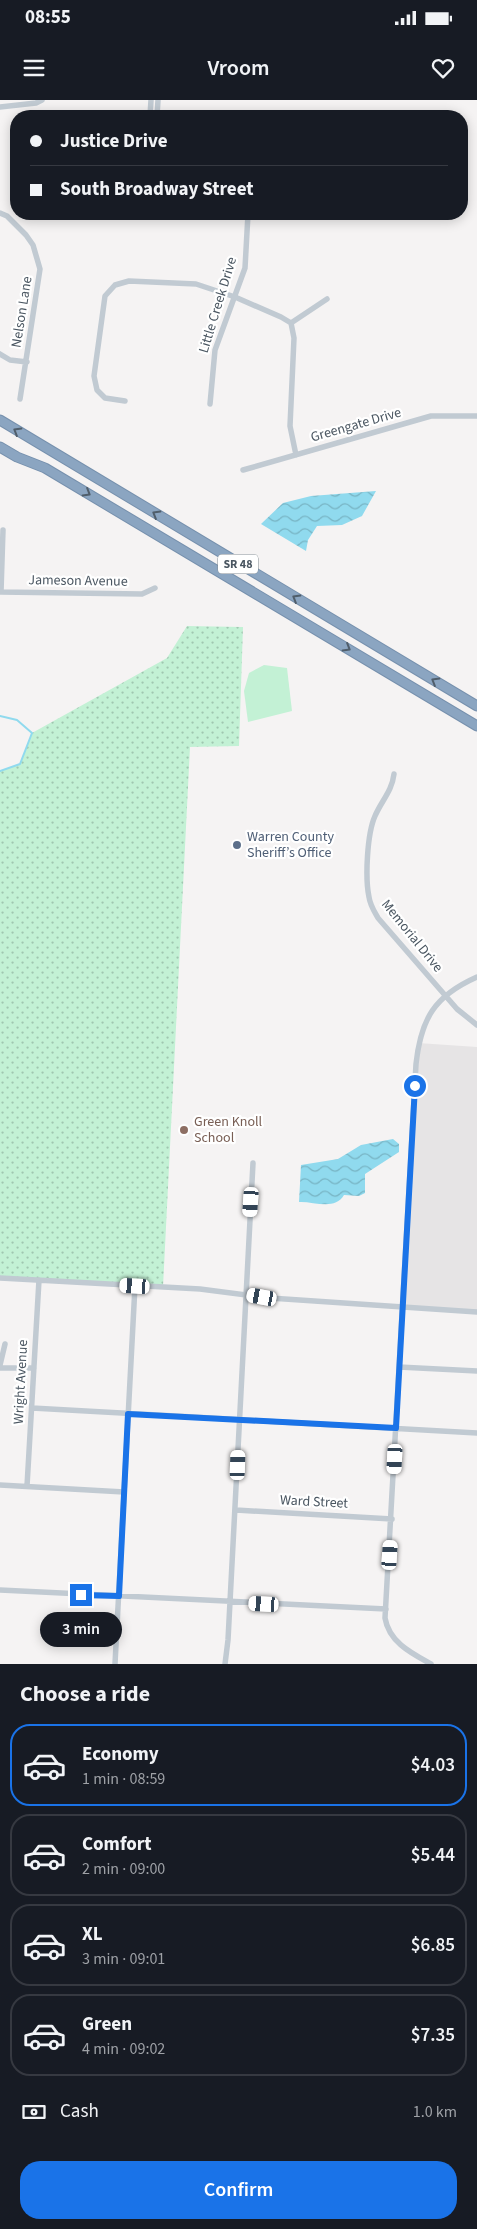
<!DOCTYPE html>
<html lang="en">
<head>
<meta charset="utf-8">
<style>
	body { margin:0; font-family:"Source Sans 3",sans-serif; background:#20242c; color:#f1f3f6; height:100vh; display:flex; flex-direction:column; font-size:19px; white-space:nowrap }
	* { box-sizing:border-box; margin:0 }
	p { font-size:16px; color:#9ea1a6 }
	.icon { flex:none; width:28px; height:28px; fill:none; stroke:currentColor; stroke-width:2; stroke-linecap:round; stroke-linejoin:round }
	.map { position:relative; height:1564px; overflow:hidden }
	.panel { display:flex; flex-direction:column; background:#171b24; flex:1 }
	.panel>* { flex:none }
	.banner { position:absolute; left:10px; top:10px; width:458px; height:110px; border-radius:20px; box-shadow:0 2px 12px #0003; display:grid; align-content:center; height:110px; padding:0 20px; background:#171b24 }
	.end { position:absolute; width:22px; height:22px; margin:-11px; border:6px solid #1a73e8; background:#fff; box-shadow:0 0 0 2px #fff }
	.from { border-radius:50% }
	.bubble { position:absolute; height:35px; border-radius:18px; background:#171b24; box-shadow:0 2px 12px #0003; font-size:16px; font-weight:600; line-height:35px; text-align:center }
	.car { position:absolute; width:15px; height:30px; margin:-15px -8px; border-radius:6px; box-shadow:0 0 4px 1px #0007; background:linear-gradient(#fff 24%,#345 0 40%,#fff 0 76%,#345 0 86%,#fff 0) }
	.banner b { display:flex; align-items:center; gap:18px; height:48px; font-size:19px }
	.banner b+b { border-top:1px solid #363941 }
	.banner i { width:12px; height:12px; background:#f1f3f6 }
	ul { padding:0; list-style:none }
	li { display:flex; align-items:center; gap:15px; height:82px; margin:0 10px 8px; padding:0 10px; border:2px solid #363941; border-radius:20px }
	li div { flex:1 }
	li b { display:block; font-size:19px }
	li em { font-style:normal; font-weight:600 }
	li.current { border-color:#1a73e8 }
	li>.icon { width:45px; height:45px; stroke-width:1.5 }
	h2 { padding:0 20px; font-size:22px; line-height:60px }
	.pay { display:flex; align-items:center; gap:12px; height:55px; padding:0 20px; font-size:19px }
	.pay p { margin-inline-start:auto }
	.button { display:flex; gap:10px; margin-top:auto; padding:10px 20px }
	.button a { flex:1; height:58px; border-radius:20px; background:#1a73e8; color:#fff; font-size:20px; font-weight:600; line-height:58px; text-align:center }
	.status { display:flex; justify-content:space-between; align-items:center; height:35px; padding:0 25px; background:#171b24; direction:ltr }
	.status svg { height:14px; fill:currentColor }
	header { display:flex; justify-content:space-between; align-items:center; height:65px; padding:0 20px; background:#171b24; font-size:22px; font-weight:600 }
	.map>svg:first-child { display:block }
	.education { fill:#e6e4e5 }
	.grass { fill:url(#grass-dots) }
	.garden { fill:#c3f1d5 }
	.water { fill:url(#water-waves) }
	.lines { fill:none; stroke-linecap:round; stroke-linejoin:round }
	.stream { stroke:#90daee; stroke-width:2 }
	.highway-casing { stroke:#7690ad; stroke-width:11 }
	.minor { stroke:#c1cad2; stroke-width:5.5 }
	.highway { stroke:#8ba5c1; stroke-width:9 }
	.oneway { stroke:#505e6b }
	.route { stroke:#1a73e8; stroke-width:6 }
	.service-dot { fill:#5c6f8a; stroke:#fff; stroke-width:2 }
	.education-dot { fill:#8d6e63; stroke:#fff; stroke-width:2 }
	.labels { text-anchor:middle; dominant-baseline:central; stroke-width:4.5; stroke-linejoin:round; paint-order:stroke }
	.shield { fill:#fff; stroke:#808990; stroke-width:1 }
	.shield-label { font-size:12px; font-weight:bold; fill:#4a5661 }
	.street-label { font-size:14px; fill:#4a5661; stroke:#fff }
	.service-label { font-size:14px; fill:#4e5e75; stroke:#fff; text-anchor:start }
	.education-label { font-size:14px; fill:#785e54; stroke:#fff; text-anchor:start }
</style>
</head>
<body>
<div class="status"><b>08:55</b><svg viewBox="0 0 49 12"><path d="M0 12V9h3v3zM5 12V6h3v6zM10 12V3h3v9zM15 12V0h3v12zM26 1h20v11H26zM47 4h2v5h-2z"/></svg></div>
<header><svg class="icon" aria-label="menu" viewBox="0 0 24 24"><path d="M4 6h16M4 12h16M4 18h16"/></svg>Vroom<svg class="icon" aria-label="heart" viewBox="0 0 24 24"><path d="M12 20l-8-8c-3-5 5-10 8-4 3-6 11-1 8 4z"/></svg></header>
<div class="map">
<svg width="477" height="1564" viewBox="0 0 477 1564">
	<defs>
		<pattern id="grass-dots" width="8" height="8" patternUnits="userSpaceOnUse" patternTransform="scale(1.25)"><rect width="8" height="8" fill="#c3f1d5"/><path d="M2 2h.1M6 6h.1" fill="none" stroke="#a0c6b0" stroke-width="1.8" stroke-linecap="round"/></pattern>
		<pattern id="water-waves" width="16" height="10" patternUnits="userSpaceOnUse" patternTransform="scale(1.25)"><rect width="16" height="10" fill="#90daee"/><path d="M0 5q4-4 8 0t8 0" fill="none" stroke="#78b4c4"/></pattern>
	</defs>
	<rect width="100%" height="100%" fill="#f5f3f3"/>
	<path class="education" d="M 418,943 L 477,947 L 477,1212 L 403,1207 Z"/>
	<path class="grass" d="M 187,526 L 243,527 L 239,646 L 190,647 L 163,1187 L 0,1178 L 0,671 L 20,664 L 32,633 L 167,558 Z"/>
	<path class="garden" d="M 264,565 L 287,568 L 292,611 L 248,622 L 244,591 L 249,573 Z"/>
	<path class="water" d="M 376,391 L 362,416 L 342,425 L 317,426 L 308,440 L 306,451 L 261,424 L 283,403 L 311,396 Z
		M 393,1039 L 399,1044 L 399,1052 L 365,1074 L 365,1093 L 359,1096 L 344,1095 C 335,1111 313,1101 299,1102 L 301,1065 L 338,1059 L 361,1045 Z"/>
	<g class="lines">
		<path class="stream" d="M 0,616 L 17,620 L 32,633 L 20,664 L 0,671"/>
		<defs>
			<path id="highway" d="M 0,320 L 477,606
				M 0,347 L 17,357 L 45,368 L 477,626"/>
		</defs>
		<use href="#highway" class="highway-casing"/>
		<path class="minor" d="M 0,7 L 36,3 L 42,0
			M 150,16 L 151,0
			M 157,16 L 158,0
			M 0,113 L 7,116 L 26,135 L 33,145 L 40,169 L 20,299
			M 291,223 L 327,199
			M 0,254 L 10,260 L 27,262
			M 125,301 L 105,298 L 97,290 L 94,276 L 105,196 L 115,185 L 129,181 L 196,184 L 235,197 L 281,217 L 291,223 L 294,238 L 290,326 L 296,355
			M 210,304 L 215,250 L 245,168 L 248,114
			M 243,370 L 431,316 L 477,316
			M 0,492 L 142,494 L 155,488
			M 1,492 L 3,430
			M 394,674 C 392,691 382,700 375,716 C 367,734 365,778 369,797 C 370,805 374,811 378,818 L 457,909 L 477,925
			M 0,1178 L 200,1189 L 270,1198 L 477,1212
			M 0,1265 L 5,1244
			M 399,1267 L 477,1271
			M 0,1268 L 34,1268
			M 32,1308 L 477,1333
			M 0,1385 L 124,1392
			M 27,1386 L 39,1180
			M 236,1410 L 392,1419
			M 0,1490 L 386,1509
			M 115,1564 L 135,1186
			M 225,1564 L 228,1540 L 253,1063
			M 431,1564 C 411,1553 389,1542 385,1518 L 416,964 C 421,919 434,896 477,877"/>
		<use href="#highway" class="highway"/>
	</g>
	<defs><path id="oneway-chevron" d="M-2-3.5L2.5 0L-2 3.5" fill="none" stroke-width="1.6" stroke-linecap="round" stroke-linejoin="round" transform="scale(1.25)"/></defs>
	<g class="oneway">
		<use href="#oneway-chevron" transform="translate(17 331) rotate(-149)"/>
		<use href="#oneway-chevron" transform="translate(87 393) rotate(31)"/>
		<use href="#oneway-chevron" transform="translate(156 414) rotate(-149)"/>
		<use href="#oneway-chevron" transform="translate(296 498) rotate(-149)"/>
		<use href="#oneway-chevron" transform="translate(347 548) rotate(31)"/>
		<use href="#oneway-chevron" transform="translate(435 581) rotate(-149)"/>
	</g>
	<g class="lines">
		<path class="route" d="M 81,1495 L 119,1496 L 128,1314 L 396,1328 L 415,986"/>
	</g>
	<circle class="service-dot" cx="237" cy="745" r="5"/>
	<circle class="education-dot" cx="184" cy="1030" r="5"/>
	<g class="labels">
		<rect class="shield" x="218" y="454.5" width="40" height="19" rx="4"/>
		<g class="shield-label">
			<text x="238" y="464">SR 48</text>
		</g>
		<g class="street-label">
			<text transform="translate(218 205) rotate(-73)">Little Creek Drive</text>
			<text transform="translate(22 212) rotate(-81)">Nelson Lane</text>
			<text transform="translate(356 325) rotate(-16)">Greengate Drive</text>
			<text transform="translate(78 481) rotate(1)">Jameson Avenue</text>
			<text transform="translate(412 836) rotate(51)">Memorial Drive</text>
			<text transform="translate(21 1282) rotate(-87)">Wright Avenue</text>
			<text transform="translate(314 1402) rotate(3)">Ward Street</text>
		</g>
		<g class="service-label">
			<text x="247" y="737">Warren County<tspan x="247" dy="16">Sheriff’s Office</tspan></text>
		</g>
		<g class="education-label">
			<text x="194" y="1022">Green Knoll<tspan x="194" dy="16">School</tspan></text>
		</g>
	</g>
</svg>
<i class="end from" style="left:415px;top:986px"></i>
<i class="end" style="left:81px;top:1495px"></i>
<div class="bubble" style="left:40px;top:1512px;width:82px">3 min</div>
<i class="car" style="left:251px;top:1102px;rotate:184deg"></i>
<i class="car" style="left:135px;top:1186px;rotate:273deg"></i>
<i class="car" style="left:262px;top:1197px;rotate:280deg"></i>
<i class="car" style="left:395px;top:1359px;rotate:183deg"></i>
<i class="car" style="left:238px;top:1365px;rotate:2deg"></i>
<i class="car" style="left:390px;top:1455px;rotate:4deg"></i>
<i class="car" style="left:264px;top:1504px;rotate:273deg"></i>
<div class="banner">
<b><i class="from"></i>Justice Drive</b>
<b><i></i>South Broadway Street</b>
</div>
</div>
<section class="panel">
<h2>Choose a ride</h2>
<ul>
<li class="current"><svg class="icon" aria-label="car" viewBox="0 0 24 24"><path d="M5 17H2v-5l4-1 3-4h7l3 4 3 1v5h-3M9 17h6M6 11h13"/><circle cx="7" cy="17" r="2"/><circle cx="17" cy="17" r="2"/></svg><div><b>Economy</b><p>1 min · 08:59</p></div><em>$4.03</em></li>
<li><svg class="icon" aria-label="car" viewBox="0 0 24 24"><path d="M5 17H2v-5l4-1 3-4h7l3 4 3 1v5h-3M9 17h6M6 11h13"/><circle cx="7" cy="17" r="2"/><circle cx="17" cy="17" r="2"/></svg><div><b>Comfort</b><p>2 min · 09:00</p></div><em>$5.44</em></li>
<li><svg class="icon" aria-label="car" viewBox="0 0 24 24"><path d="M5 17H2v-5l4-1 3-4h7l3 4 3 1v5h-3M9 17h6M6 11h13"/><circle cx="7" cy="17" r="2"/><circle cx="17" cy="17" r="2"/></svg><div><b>XL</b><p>3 min · 09:01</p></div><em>$6.85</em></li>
<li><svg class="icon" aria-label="car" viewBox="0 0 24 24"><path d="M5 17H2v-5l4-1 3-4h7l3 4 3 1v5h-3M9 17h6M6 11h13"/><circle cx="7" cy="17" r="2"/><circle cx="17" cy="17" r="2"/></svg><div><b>Green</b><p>4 min · 09:02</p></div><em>$7.35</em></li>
</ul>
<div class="pay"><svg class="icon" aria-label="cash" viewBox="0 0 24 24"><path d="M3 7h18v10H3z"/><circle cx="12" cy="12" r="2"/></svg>Cash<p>1.0 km</p></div>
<div class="button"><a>Confirm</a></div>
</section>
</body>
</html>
